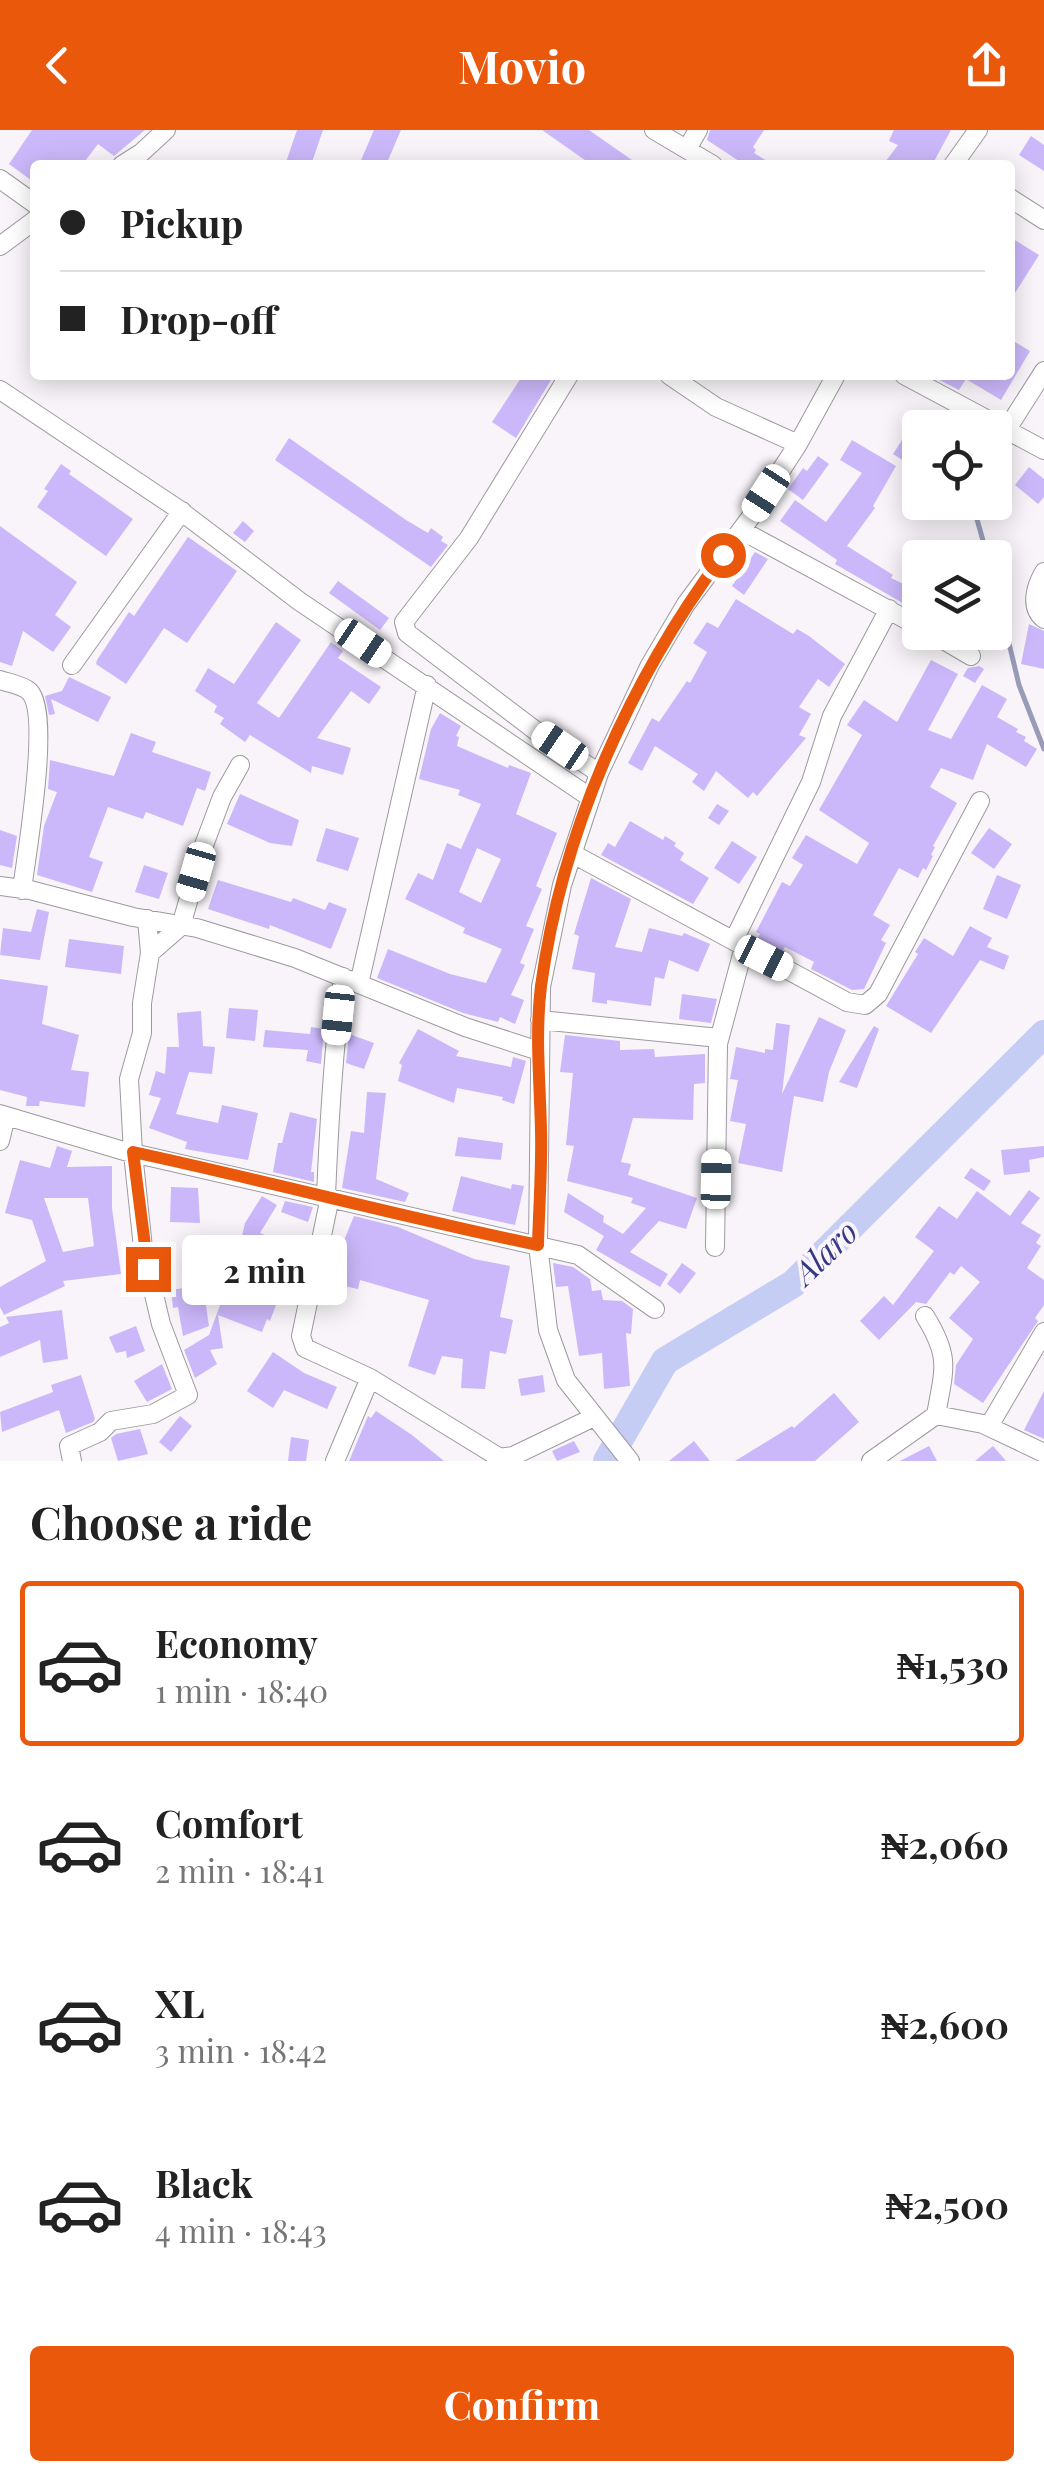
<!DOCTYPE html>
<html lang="en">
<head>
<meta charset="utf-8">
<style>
	body { margin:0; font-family:"Playfair Display",serif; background:#f6f6f6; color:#222; height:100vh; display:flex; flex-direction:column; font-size:38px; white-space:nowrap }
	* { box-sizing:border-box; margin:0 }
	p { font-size:32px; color:#767676 }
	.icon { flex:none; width:55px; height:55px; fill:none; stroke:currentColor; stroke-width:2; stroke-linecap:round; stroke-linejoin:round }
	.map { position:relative; height:1331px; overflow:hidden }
	.details { display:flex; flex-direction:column; background:#fff; flex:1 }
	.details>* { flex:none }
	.top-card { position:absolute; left:30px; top:30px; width:985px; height:220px; border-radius:10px; box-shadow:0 5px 25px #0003; display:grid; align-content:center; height:220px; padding:0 30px; background:#fff }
	.buttons { position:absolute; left:902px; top:280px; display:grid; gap:20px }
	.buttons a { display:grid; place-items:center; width:110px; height:110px; border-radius:10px; background:#fff; box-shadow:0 5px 25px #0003; font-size:50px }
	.end { position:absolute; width:45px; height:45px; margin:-22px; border:12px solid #ea580c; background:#fff; box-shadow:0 0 0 5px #fff }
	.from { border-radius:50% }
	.bubble { position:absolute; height:70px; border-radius:10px; background:#fff; box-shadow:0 5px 25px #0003; font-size:32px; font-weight:700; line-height:70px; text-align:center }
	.car { position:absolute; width:30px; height:60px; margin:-30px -15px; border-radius:12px; box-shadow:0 0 8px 2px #0007; background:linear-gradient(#fff 24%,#345 0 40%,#fff 0 76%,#345 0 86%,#fff 0) }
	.top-card b { display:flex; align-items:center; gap:35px; height:95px; font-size:38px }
	.top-card b+b { border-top:2px solid #e0e0e0 }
	.top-card i { width:25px; height:25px; background:#222 }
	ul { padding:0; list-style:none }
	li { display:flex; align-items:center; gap:30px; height:165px; margin:0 20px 15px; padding:0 10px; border:5px solid transparent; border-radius:10px }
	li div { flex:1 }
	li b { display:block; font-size:38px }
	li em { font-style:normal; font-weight:700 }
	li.on { border-color:#ea580c }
	li>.icon { width:90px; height:90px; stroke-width:1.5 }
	h2 { padding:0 30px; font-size:45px; line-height:120px }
	.button { display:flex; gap:20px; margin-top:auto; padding:20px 30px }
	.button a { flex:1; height:115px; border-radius:10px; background:#ea580c; color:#fff; font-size:40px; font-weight:700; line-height:115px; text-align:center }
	header { display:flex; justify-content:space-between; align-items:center; height:130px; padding:0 30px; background:#ea580c; color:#fff; font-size:45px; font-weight:700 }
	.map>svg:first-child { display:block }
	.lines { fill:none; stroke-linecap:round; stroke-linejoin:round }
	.stream { stroke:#989cb9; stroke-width:5 }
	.river { stroke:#c6cdf5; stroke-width:28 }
	.building { fill:#cbb8fa; fill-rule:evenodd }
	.minor-casing { stroke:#9d999e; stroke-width:20 }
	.minor { stroke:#fff; stroke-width:18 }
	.route { stroke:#ea580c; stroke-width:12 }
	.labels { text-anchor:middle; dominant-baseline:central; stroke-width:8; stroke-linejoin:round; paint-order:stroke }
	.water-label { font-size:32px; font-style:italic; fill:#353883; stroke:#f8f4f9 }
</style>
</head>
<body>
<header><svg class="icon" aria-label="back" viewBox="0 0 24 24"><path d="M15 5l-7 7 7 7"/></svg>Movio<svg class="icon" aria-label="share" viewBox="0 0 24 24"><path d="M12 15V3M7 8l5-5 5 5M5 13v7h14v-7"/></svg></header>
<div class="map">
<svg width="1044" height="1331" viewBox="0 0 1044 1331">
	<rect width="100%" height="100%" fill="#f8f4f9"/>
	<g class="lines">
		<path class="stream" d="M 931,283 L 938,298
			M 972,372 L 988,428
			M 995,455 L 1019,555 L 1044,619"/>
		<path class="river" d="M 607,1331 L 665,1231 L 793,1154 L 1044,904"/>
	</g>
	<path class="building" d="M 32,0 L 145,0 L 114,26 L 98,14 L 82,35 L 35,35 L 35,53 L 9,34 Z
		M 297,0 L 323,0 L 311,35 L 285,35 Z
		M 374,0 L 401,0 L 386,35 L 359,35 Z
		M 542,0 L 589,0 L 639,35 L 592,35 Z
		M 710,0 L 764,0 L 753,17 L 756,20 L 754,23 L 773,35 L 745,35 L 707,10 Z
		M 894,0 L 951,0 L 932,35 L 883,35 L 898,15 L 889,11 Z
		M 1031,6 L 1044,15 L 1044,41 L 1019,25 Z
		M 1010,107 L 1039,125 L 1010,171 Z
		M 1010,209 L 1030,221 L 1001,270 L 966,249 L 959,260 L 930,245 L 1010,245 Z
		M 523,245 L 554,245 L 516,308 L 492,292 Z
		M 289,308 L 406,390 L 428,403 L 431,398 L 443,407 L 441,411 L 448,415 L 431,437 L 275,330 Z
		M 852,310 L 896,336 L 873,376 L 875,378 L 847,416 L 893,445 L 891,448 L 920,462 L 920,483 L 835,434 L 837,430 L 780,391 L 795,370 L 826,392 L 862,343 L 840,330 Z
		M 902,310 L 913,318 L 904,331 L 893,324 Z
		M 818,326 L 829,334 L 803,370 L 788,359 L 803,338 L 807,341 Z
		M 61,334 L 71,341 L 69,344 L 133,389 L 106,426 L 37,377 L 48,361 L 44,359 Z
		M 1029,337 L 1044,349 L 1044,367 L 1038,374 L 1015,355 Z
		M 243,391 L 254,401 L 245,412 L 233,403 Z
		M 0,396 L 77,452 L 55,485 L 71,497 L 53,522 L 23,501 L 12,536 L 0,532 Z
		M 188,407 L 237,441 L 187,513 L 164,498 L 126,554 L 96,534 L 97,530 L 129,482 L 134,486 Z
		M 755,422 L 768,429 L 744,465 L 732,456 Z
		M 338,451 L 389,488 L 380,500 L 329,463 Z
		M 736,469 L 793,504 L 797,499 L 809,506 L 845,534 L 829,557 L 818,549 L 799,577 L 811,584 L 799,605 L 806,608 L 757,666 L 753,662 L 748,668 L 716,641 L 704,661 L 692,652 L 698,644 L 655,616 L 642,641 L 628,633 L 652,588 L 659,592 L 687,551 L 690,553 L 707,522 L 693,513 L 707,492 L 718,498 Z
		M 276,492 L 301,510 L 257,573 L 279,588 L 331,512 L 343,521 L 338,528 L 381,557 L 369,574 L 351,561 L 317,608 L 351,618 L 343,645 L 312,636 L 311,643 L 250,605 L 245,612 L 220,594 L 224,588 L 214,582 L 217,576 L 195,561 L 208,538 L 234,554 Z
		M 1029,494 L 1044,501 L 1044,539 L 1021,534 Z
		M 931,530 L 958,544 L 928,600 L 951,609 L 982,555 L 1007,569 L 997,587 L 1018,599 L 1016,602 L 1026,607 L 1024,611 L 1037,619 L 1026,637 L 987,614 L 973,650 L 941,638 L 930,657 L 957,673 L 933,716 L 935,717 L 931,725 L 933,726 L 926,740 L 923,738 L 918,748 L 899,738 L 873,785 L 890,795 L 881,810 L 886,813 L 864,859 L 852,860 L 811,839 L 814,832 L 785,817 L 782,822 L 757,809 L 760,804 L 756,802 L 782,752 L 790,756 L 803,735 L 792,728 L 806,705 L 857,734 L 869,713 L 819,680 L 862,605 L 847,595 L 864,570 L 897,592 Z
		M 979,536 L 984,539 L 975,553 L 963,546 L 968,538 Z
		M 69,547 L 111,567 L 98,592 L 51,569 L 55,584 L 49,585 L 45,566 L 62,561 Z
		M 440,583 L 461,596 L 456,606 L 459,607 L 457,616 L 508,638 L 509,635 L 531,643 L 516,684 L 557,703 L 536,756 L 542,759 L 526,796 L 534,799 L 520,833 L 525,835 L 511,865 L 524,870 L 515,894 L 500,887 L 498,892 L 463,883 L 377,848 L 388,819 L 450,844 L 486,853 L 502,819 L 463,803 L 465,798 L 405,769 L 418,743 L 433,750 L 447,713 L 461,719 L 481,674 L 458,665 L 460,660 L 419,649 L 431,599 ZM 477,718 L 501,729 L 481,773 L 459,762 Z
		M 131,603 L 156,612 L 152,622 L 211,642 L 205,661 L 197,658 L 183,696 L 146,682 L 143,689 L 108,677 L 89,727 L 103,732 L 92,762 L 37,745 L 44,696 L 57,662 L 48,659 L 50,630 L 114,646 Z
		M 240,664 L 299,690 L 292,716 L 270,713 L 227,694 Z
		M 717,674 L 729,681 L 719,695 L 708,688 Z
		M 630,691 L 663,710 L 665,706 L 676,713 L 674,716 L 684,723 L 680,730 L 709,748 L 693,774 L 601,725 L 608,713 L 615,717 Z
		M 326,698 L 359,708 L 348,741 L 316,731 Z
		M 989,698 L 1012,714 L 994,739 L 971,723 Z
		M 0,700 L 17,706 L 12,738 L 0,735 Z
		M 732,711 L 757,727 L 739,754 L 714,738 Z
		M 144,735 L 168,743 L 159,769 L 135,762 Z
		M 997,745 L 1021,755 L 1007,789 L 983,779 Z
		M 591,748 L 631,769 L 615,817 L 642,822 L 649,798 L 682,806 L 684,803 L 710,814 L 698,842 L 669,830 L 664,849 L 655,847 L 651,876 L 607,870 L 607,874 L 592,872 L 595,843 L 572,839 L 579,806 L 574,804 Z
		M 218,750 L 291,772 L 293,768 L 325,780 L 329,772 L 347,779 L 331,819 L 270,795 L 269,799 L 208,779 Z
		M 37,779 L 49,782 L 40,830 L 0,825 L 3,798 L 31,802 Z
		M 970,796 L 992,808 L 987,817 L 1009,826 L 1004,840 L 980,830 L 931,903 L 886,876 L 918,824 L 915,822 L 924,808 L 953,826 Z
		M 69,809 L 124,816 L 121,844 L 65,837 Z
		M 0,849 L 48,856 L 42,894 L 79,905 L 71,940 L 89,942 L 85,977 L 40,971 L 39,976 L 26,976 L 27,967 L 0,960 Z
		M 682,864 L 717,869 L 711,893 L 679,889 Z
		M 229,878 L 258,880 L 255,911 L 226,908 Z
		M 201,881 L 203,916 L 215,917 L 212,944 L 189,942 L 176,984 L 218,993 L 222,975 L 258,983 L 248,1030 L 185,1019 L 187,1012 L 149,998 L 161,968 L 149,965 L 156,941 L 165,944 L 167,917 L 179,917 L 177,883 Z
		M 819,887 L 846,900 L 829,942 L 823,972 L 794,966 L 782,1042 L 738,1033 L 746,994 L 730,991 L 738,950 L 730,949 L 736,917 L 765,923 L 765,919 L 773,920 L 776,893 L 790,895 L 782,964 Z
		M 874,896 L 879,899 L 857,958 L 839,952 Z
		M 311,897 L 324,899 L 321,934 L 306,931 L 308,920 L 263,917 L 265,900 L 310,904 Z
		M 418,899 L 459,921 L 456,926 L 511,937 L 513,927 L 526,931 L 514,974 L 502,970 L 503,967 L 457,958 L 454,973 L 398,951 L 402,935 L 399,933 Z
		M 349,904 L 374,913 L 364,939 L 346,933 Z
		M 565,905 L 620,911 L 620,920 L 654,919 L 655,927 L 705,924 L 705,953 L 694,954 L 693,990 L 633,988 L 621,1032 L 631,1034 L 628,1045 L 697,1068 L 686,1099 L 659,1091 L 630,1122 L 668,1144 L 660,1157 L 596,1120 L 604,1106 L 564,1082 L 568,1063 L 604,1086 L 603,1092 L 623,1104 L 646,1078 L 631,1073 L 633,1068 L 567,1051 L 574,1016 L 566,1015 L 573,943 L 560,942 Z
		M 367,962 L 386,963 L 376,1049 L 409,1063 L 405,1072 L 342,1058 L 351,1001 L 364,1003 Z
		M 290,982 L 317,989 L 311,1042 L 314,1042 L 314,1052 L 273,1042 L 278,1013 L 282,1013 Z
		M 458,1007 L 503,1013 L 501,1030 L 455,1026 Z
		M 57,1016 L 72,1021 L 67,1037 L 112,1036 L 112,1078 L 121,1144 L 63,1151 L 65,1156 L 4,1185 L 0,1177 L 0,1157 L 46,1131 L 32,1090 L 5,1083 L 20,1030 L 50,1038 ZM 44,1068 L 88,1068 L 94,1116 L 63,1122 Z
		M 1044,1016 L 1044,1027 L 1029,1030 L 1030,1042 L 1004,1045 L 1001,1020 Z
		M 971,1038 L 991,1051 L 984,1061 L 964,1048 Z
		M 461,1046 L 511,1059 L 512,1054 L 524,1056 L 515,1095 L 452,1081 Z
		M 171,1057 L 198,1058 L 200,1093 L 170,1092 Z
		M 1029,1060 L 1040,1068 L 1021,1093 L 1041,1105 L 1036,1113 L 1041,1116 L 1027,1138 L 1044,1150 L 1044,1175 L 1035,1188 L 1038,1191 L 983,1273 L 954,1254 L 956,1235 L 973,1209 L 949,1188 L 980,1152 L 961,1136 L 954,1145 L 950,1142 L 926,1174 L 916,1172 L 879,1210 L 860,1191 L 884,1166 L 893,1175 L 934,1121 L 915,1107 L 939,1076 L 957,1089 L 977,1061 L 1010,1086 Z
		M 262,1066 L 277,1075 L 260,1103 L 306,1122 L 293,1151 L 286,1148 L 270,1191 L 267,1189 L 262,1202 L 218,1185 L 223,1218 L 210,1220 L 217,1234 L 195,1248 L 184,1220 L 209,1205 L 235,1135 L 245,1093 Z
		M 285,1071 L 313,1077 L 308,1092 L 281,1082 Z
		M 354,1086 L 398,1097 L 474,1129 L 510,1136 L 500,1187 L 513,1190 L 506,1224 L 490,1221 L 485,1259 L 461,1258 L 463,1229 L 442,1226 L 435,1245 L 408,1236 L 429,1170 L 360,1150 L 358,1159 L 330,1153 L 337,1118 L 341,1118 Z
		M 553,1133 L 573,1137 L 590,1149 L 592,1161 L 601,1160 L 603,1170 L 622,1171 L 633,1179 L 631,1204 L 626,1203 L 630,1256 L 604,1259 L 602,1223 L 579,1226 L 568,1156 L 556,1157 Z
		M 682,1133 L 696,1143 L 680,1164 L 667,1154 Z
		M 203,1155 L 209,1196 L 183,1206 L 178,1177 L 173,1178 L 171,1160 Z
		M 62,1180 L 68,1229 L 43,1233 L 40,1210 L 0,1227 L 0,1197 L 9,1193 L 6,1187 Z
		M 136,1196 L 145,1221 L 127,1228 L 126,1221 L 116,1223 L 109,1207 Z
		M 273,1222 L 304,1243 L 337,1257 L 327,1279 L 284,1260 L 273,1278 L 247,1261 Z
		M 162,1234 L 172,1259 L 147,1272 L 134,1251 Z
		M 81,1245 L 95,1289 L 93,1292 L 66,1303 L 59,1280 L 2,1302 L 0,1282 L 53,1262 L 51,1255 Z
		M 543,1245 L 545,1262 L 521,1266 L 518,1249 Z
		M 1044,1261 L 1044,1309 L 1024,1300 Z
		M 834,1263 L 859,1292 L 815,1331 L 735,1331 L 792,1296 L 794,1298 Z
		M 376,1281 L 412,1305 L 444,1331 L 349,1331 L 368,1286 L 371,1288 Z
		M 180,1286 L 192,1296 L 171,1322 L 159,1312 Z
		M 140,1299 L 148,1324 L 118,1331 L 111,1308 L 116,1304 Z
		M 291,1307 L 309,1310 L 306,1331 L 288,1331 Z
		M 574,1311 L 580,1322 L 557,1331 L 552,1321 Z
		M 694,1311 L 710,1331 L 669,1331 Z
		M 929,1316 L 937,1331 L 900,1331 Z
		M 993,1316 L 1006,1331 L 975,1331 Z"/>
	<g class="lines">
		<defs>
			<path id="minor" d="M 654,0 L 713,35
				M 687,19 L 698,0
				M 122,35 L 141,23 L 166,0
				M 953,35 L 978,0
				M 0,49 L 35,74
				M 1010,68 L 1044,90
				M 0,116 L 35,90
				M 569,245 L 469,408 L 404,492 L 407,503 L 536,601 L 599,643
				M 669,245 L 716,277 L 798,314
				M 904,245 L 1044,320
				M 0,260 L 178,379 L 299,471 L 591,668
				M 1007,299 L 1044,241
				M 741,400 L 920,497
				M 1044,442 C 1036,456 1029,477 1044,489
				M 930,502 L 971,526
				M 72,535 L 182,381
				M 0,550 C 9,553 22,555 29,561 C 52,583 26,726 22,760
				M 573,724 L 847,872 L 865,875 L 878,864 L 980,671
				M 0,756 L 30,760 L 133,787 L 197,798 L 295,828 L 465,897 L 539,921
				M 734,810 L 811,652 L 832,586 L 889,479
				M 150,823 L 181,796 L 204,715 L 222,667 L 240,635
				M 359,854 L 427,555
				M 540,890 L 719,908
				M 0,984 L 124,1021 L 578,1125 L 655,1179
				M 0,1011 L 6,986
				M 326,1066 C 329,993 333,920 343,847
				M 330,1067 L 301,1206 L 305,1218 L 370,1248 L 500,1328 L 513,1326 L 594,1287
				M 715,1117 L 718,914 L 744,817
				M 925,1186 C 951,1228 944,1239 936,1285
				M 989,1296 L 1044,1202
				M 72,1331 L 69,1316 L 100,1302 L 111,1291 L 153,1284 L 188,1265 L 161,1194 L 143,1118 L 133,1023 L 129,949 L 142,903 L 142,873 L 150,823 L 147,789
				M 335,1331 L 370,1248
				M 630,1331 L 566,1250 L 548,1200 L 538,1115 L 541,857 L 562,755 L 599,643 L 650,535 L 686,474 L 750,388 L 798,314 L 836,245
				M 871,1331 L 936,1285 L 983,1294 L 1044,1323"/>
		</defs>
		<use href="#minor" class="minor-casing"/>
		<use href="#minor" class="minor"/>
	</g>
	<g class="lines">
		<path class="route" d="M 148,1139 L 133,1022 C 268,1051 402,1087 538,1115 C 539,1077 542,1038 541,1001 C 540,953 535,904 541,856 C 562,701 630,550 723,425"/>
	</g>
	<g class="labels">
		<g class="water-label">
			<text transform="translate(824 1121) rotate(-44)">Alaro</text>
		</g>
	</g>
</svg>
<div class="buttons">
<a><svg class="icon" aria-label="locate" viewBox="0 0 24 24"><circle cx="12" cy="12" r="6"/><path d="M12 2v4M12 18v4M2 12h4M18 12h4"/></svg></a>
<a><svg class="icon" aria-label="layers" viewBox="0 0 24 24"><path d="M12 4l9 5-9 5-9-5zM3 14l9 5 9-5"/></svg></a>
</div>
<i class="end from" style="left:723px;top:425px"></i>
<i class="end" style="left:148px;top:1139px"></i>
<div class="bubble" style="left:182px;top:1105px;width:165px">2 min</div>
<i class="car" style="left:766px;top:363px;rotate:213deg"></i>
<i class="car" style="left:363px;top:513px;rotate:124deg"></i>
<i class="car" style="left:560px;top:616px;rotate:304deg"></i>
<i class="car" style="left:196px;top:742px;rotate:196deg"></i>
<i class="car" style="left:764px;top:828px;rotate:117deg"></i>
<i class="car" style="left:338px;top:885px;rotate:186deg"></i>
<i class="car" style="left:716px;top:1049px;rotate:1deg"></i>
<div class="top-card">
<b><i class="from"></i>Pickup</b>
<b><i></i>Drop-off</b>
</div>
</div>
<section class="details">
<h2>Choose a ride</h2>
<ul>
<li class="on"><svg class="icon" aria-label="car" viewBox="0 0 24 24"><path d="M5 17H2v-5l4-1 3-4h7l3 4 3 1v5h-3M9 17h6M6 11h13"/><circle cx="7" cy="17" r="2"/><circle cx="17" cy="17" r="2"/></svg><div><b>Economy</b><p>1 min · 18:40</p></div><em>₦1,530</em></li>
<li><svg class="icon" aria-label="car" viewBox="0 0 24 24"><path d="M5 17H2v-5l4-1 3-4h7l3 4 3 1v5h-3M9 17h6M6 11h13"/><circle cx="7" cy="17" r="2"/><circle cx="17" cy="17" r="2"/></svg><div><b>Comfort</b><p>2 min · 18:41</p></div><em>₦2,060</em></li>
<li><svg class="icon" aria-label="car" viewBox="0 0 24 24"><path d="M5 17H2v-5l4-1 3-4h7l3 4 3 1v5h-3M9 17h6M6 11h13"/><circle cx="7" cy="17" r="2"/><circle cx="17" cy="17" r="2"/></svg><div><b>XL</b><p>3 min · 18:42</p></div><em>₦2,600</em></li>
<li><svg class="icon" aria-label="car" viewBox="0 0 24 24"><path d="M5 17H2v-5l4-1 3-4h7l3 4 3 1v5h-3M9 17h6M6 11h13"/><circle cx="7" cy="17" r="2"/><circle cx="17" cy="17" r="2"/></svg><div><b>Black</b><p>4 min · 18:43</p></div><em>₦2,500</em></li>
</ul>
<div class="button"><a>Confirm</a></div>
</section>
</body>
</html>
